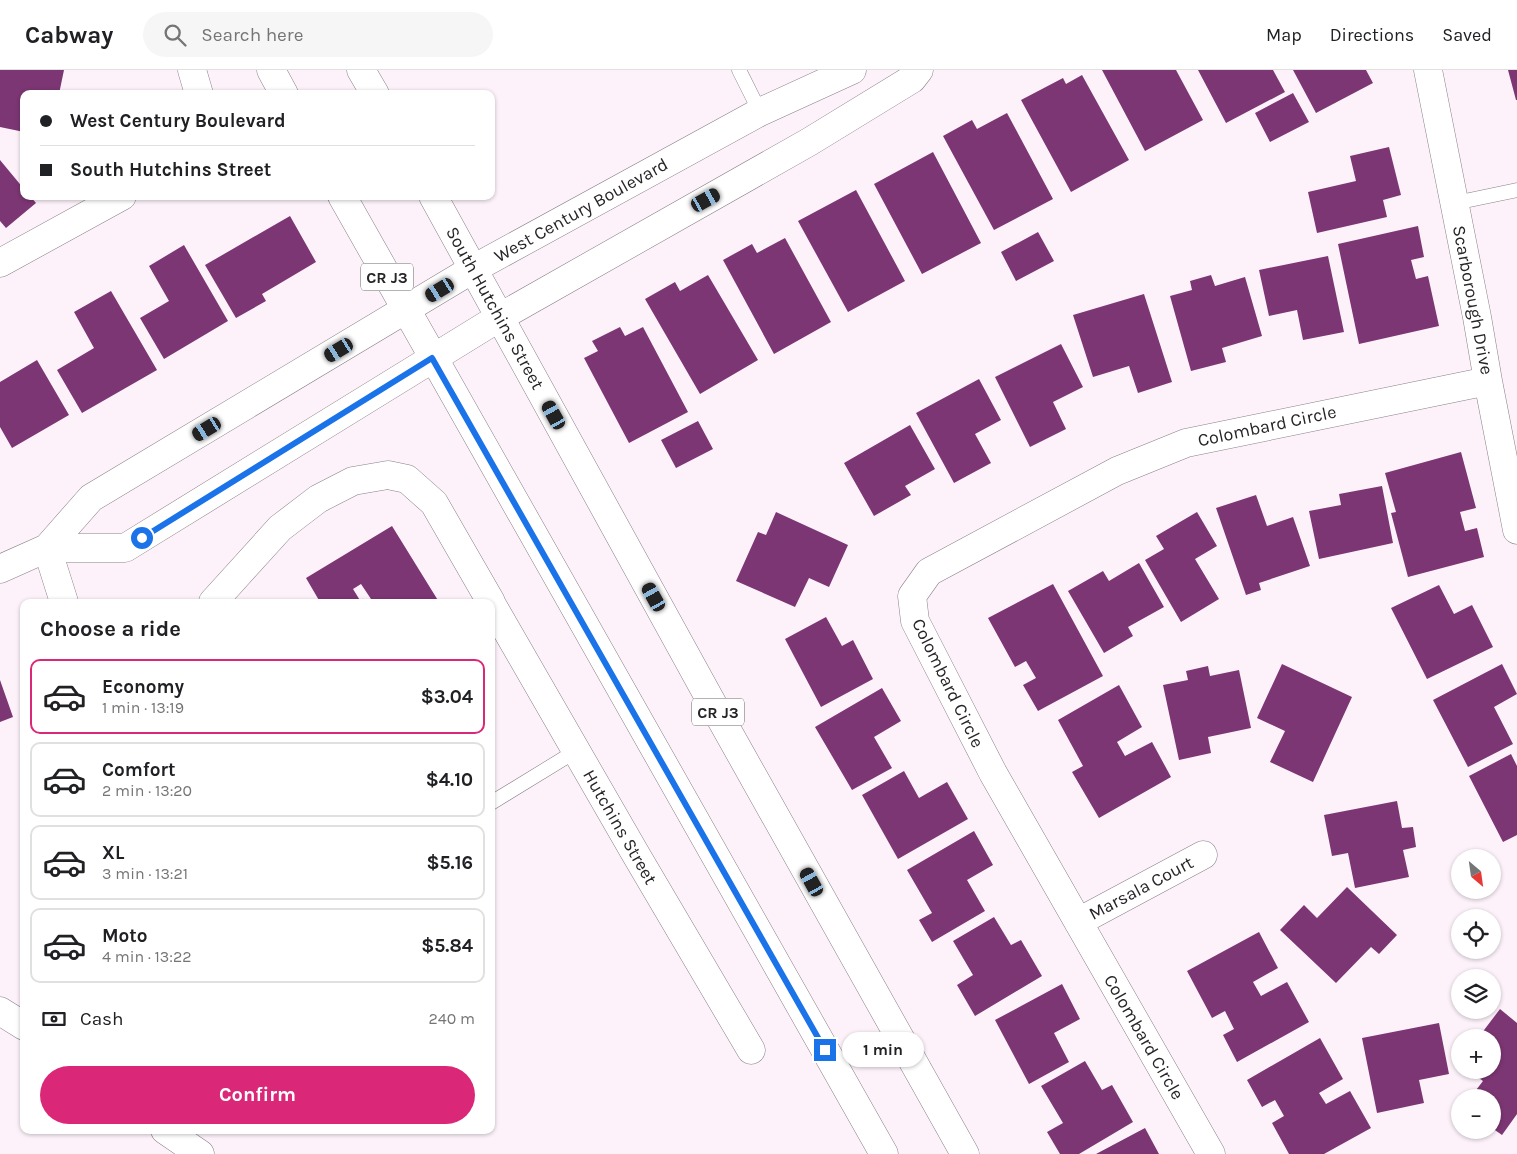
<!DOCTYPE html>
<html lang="en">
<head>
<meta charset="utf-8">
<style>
	body { margin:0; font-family:Karla,sans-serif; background:#f6f6f6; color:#202124; height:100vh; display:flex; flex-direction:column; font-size:19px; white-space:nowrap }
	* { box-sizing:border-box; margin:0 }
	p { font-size:16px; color:#757577 }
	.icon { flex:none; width:28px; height:28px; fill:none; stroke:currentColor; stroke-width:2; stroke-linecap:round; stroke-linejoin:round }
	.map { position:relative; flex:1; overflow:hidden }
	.panel { position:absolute; left:20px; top:529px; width:475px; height:535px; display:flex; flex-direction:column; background:#fff; border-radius:10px; box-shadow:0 1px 4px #0004 }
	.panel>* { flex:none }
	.banner { position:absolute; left:20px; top:20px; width:475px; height:110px; border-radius:10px; box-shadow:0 1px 4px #0004; display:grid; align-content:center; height:110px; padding:0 20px; background:#fff }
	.needle { width:32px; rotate:151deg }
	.buttons { position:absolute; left:1451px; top:779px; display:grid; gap:10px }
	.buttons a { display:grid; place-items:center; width:50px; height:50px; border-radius:50%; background:#fff; box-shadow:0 1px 4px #0004; font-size:25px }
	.end { position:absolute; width:22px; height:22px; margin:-11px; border:6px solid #1a73e8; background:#fff; box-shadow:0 0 0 2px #fff }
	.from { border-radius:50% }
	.bubble { position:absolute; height:35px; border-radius:18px; background:#fff; box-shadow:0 1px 4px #0004; font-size:16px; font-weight:700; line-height:35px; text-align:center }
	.car { position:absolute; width:15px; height:30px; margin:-15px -8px; border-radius:6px; box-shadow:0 0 4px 1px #0007; background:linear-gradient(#222 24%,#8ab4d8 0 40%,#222 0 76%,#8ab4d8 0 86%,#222 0) }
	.banner b { display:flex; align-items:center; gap:18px; height:48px; font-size:19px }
	.banner b+b { border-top:1px solid #e0e0e0 }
	.banner i { width:12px; height:12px; background:#202124 }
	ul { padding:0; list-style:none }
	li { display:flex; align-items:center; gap:15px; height:75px; margin:0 10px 8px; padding:0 10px; border:2px solid #e0e0e0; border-radius:10px }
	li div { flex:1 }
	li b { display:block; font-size:19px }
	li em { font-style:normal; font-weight:700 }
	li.selected { border-color:#db2777 }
	li>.icon { width:45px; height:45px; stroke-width:1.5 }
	h2 { padding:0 20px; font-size:22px; line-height:60px }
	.pay { display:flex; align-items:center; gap:12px; height:55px; padding:0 20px; font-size:19px }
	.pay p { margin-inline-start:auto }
	.action { display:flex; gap:10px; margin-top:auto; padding:10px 20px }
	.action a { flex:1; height:58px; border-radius:30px; background:#db2777; color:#fff; font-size:20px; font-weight:700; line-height:58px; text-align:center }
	header { display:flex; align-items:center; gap:30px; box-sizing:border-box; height:70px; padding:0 25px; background:#fff; border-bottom:1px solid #e0e0e0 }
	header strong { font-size:24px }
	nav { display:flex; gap:28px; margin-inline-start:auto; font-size:18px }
	.search { width:350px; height:45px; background:#f6f6f6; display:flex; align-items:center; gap:12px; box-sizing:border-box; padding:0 18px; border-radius:28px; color:#757577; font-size:19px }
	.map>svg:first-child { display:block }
	.building { fill:#7c3673 }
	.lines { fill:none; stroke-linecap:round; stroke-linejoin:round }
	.lane-casing { stroke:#898087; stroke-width:15 }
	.street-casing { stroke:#898087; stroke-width:29 }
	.secondary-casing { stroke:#898087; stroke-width:29 }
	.primary-casing { stroke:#898087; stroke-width:29 }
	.lane { stroke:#fff; stroke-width:14 }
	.street { stroke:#fff; stroke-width:28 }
	.secondary { stroke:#fff; stroke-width:28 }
	.primary { stroke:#fff; stroke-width:28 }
	.route { stroke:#1a73e8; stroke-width:6 }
	.labels { text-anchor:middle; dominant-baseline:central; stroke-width:5; stroke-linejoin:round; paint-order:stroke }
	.shield { fill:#fff; stroke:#686668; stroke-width:1 }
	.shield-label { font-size:16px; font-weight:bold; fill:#282528 }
	.street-label { font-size:18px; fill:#282528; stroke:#fff }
</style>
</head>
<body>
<header>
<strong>Cabway</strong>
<div class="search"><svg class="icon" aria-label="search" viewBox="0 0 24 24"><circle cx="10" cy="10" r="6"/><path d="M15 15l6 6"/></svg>Search here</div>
<nav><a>Map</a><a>Directions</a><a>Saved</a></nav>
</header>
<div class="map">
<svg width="1517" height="1084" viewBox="0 0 1517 1084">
	<rect width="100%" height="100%" fill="#fdf2fa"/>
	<path class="building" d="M 0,0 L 64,0 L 59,24 L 24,24 L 24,62 L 0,57 Z
		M 1102,0 L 1176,0 L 1203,50 L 1145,81 Z
		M 1198,0 L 1273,0 L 1285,22 L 1226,53 Z
		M 1293,0 L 1366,0 L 1373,13 L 1316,43 Z
		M 1508,0 L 1517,0 L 1517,30 L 1516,30 Z
		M 1082,5 L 1129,90 L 1071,122 L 1021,30 L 1063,8 L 1066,14 Z
		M 1293,23 L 1309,52 L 1270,72 L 1255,43 Z
		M 1007,43 L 1053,129 L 994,160 L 943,66 L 972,50 L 977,59 Z
		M 1389,77 L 1401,125 L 1383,130 L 1387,147 L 1317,163 L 1308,122 L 1356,111 L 1350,86 Z
		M 933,82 L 981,173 L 922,204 L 874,114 Z
		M 0,90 L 24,119 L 24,126 L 30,126 L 36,133 L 6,158 L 0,151 Z
		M 856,120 L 905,211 L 848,242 L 798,151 Z
		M 290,146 L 316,192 L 262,224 L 266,231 L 236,248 L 205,195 Z
		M 1418,156 L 1424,187 L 1411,190 L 1416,209 L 1428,206 L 1439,256 L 1359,274 L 1338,174 Z
		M 1038,162 L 1054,191 L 1016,211 L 1001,182 Z
		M 785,168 L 831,252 L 774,284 L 723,190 L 752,174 L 757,183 Z
		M 184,175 L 228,251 L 164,289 L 140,248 L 169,231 L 149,196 Z
		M 1328,186 L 1344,262 L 1303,270 L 1297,240 L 1269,246 L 1259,200 Z
		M 708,205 L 758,290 L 700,324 L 645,229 L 675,212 L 680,221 Z
		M 1211,205 L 1215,216 L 1245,207 L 1262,266 L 1222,278 L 1226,292 L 1191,301 L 1170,226 L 1192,220 L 1190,211 Z
		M 111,221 L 157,300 L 82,343 L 57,300 L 94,278 L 74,242 Z
		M 1144,224 L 1172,312 L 1138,323 L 1129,296 L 1093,307 L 1073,245 Z
		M 620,257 L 625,266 L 643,257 L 688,342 L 629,373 L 584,288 L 598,281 L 592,271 Z
		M 1061,274 L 1083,317 L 1053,332 L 1066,359 L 1030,377 L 995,307 Z
		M 37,290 L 69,345 L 12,378 L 0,357 L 0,312 Z
		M 979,309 L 1001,350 L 975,364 L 991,393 L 954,413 L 916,343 Z
		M 698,351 L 713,379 L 676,398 L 661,370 Z
		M 910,355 L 935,399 L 905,416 L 911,425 L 874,446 L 844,393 Z
		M 1461,382 L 1476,438 L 1460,442 L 1465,461 L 1477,458 L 1484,487 L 1408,507 L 1391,443 L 1396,442 L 1385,403 Z
		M 1382,416 L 1393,473 L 1319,489 L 1309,441 L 1341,435 L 1339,424 Z
		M 1256,425 L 1267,456 L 1293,447 L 1310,496 L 1259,513 L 1261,520 L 1246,525 L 1216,438 Z
		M 776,442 L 848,475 L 829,517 L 809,508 L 795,537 L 736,511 L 758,462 L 766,465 Z
		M 1197,442 L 1217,476 L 1195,489 L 1219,529 L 1181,552 L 1145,490 L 1164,479 L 1156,466 Z
		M 392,456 L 439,532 L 373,532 L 361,514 L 353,519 L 361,532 L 320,532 L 306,508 Z
		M 1139,493 L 1164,537 L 1128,557 L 1133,566 L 1104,583 L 1068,521 L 1103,501 L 1109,511 Z
		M 1053,514 L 1103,606 L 1038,641 L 1023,615 L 1036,608 L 1026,591 L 1015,597 L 988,548 Z
		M 1439,515 L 1454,544 L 1472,535 L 1493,577 L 1427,609 L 1391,538 Z
		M 826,547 L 842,576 L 853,570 L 873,609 L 821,637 L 785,569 Z
		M 1282,594 L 1352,627 L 1313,712 L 1270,692 L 1285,661 L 1257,648 Z
		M 1502,594 L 1517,624 L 1494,637 L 1513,674 L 1468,697 L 1433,630 Z
		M 1208,596 L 1210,606 L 1239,600 L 1251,658 L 1208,667 L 1211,683 L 1179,690 L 1163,615 L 1188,610 L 1186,601 Z
		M 0,610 L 13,647 L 0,652 Z
		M 1119,615 L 1142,657 L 1117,672 L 1125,686 L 1152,672 L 1171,707 L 1099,748 L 1072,702 L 1083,696 L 1058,650 Z
		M 882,618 L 901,651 L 874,667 L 892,698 L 852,720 L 815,657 Z
		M 1511,684 L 1517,696 L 1517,765 L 1503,772 L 1469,706 Z
		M 904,701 L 919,728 L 947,712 L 968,749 L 898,789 L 862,725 Z
		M 1397,731 L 1402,758 L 1413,757 L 1416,777 L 1403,780 L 1409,807 L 1355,818 L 1348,783 L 1332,786 L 1324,745 Z
		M 974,761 L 993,795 L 967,810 L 985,841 L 932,872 L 919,850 L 932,843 L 907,800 Z
		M 1347,817 L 1397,865 L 1379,884 L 1371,877 L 1336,913 L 1280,860 L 1304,835 L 1317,848 Z
		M 994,847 L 1011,875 L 1021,870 L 1042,906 L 975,946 L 957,915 L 973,905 L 953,871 Z
		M 1259,862 L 1278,898 L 1253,912 L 1261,926 L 1287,912 L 1309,952 L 1237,992 L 1223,965 L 1234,959 L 1225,941 L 1212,948 L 1187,901 Z
		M 1062,914 L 1080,949 L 1054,963 L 1069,992 L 1029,1014 L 995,950 Z
		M 1500,939 L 1517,953 L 1517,1044 L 1502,1065 L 1492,1058 L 1492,1028 L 1470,1028 L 1483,1011 L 1468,1000 L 1492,1000 L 1492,968 L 1478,968 Z
		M 1439,953 L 1449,1004 L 1419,1010 L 1424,1033 L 1377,1043 L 1362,968 Z
		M 1320,968 L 1343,1009 L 1319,1023 L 1326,1034 L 1350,1021 L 1371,1058 L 1324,1084 L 1289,1084 L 1272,1053 L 1284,1046 L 1275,1030 L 1262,1037 L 1247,1010 Z
		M 1085,991 L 1102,1020 L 1112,1015 L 1133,1052 L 1079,1084 L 1060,1084 L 1047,1062 L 1063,1053 L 1041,1016 Z
		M 1145,1058 L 1159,1084 L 1096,1084 Z"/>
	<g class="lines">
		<defs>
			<path id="lane" d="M 739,0 L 760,42
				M 1455,133 L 1517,120
				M 491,733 L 576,681"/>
			<path id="street" d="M 192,0 L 199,24
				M 1428,0 L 1477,247 L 1488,311 L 1517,460
				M 0,193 L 122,126
				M 47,478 L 64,532
				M 213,532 L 280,458 L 318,429 L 353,411 L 388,405 L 407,409 L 434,433 L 491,532
				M 491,533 L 635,783 L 751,980
				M 1078,852 L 1203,785
				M 0,941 L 24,956
				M 165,1060 L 200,1084
				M 1211,1084 L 993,703 L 915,551 L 912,526 L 929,502 L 1117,401 L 1186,373 L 1488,311"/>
			<path id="secondary" d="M 47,478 L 125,478 L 500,247 L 809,72 L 912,9 L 919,0
				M 0,499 L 47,478 L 91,428 L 473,199 L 760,42 L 852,0"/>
			<path id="primary" d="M 271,0 L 284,24
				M 361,0 L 375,24
				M 342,126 L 884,1084
				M 433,126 L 717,642 L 965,1084"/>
		</defs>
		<use href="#lane" class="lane-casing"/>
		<use href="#street" class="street-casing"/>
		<use href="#secondary" class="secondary-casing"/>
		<use href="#primary" class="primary-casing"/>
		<use href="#lane" class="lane"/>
		<use href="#street" class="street"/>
		<use href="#secondary" class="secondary"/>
		<use href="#primary" class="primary"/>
	</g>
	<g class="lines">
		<path class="route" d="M 142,468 L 432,288 L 825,980"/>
	</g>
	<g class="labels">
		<g class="shield">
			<rect x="361" y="193.5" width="52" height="27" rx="4"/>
			<rect x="692" y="628.5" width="52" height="27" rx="4"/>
		</g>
		<g class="shield-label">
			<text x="387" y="207">CR J3</text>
			<text x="718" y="642">CR J3</text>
		</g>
		<g class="street-label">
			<text transform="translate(581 140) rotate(-29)">West Century Boulevard</text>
			<text transform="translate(1473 230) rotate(79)">Scarborough Drive</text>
			<text transform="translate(495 238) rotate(61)">South Hutchins Street</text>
			<text transform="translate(1267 356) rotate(-12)">Colombard Circle</text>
			<text transform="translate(948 613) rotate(64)">Colombard Circle</text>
			<text transform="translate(620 757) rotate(60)">Hutchins Street</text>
			<text transform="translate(1141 818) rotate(-28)">Marsala Court</text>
			<text transform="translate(1144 967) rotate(60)">Colombard Circle</text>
		</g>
	</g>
</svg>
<div class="buttons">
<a><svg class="needle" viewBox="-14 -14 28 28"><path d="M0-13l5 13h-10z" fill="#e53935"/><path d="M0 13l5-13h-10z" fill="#757577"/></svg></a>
<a><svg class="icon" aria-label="locate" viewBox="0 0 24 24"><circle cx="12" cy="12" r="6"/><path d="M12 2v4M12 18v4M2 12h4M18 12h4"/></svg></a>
<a><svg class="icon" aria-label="layers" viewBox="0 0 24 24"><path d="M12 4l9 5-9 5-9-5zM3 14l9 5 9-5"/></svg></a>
<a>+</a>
<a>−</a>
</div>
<i class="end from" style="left:142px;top:468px"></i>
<i class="end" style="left:825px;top:980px"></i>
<div class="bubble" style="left:842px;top:962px;width:82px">1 min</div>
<i class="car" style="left:706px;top:130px;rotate:61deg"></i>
<i class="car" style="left:440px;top:220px;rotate:239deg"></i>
<i class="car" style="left:339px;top:280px;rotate:239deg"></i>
<i class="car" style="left:554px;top:345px;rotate:331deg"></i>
<i class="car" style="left:207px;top:359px;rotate:239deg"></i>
<i class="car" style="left:654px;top:527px;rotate:331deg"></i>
<i class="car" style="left:812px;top:812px;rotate:331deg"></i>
<div class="banner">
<b><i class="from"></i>West Century Boulevard</b>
<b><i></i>South Hutchins Street</b>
</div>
<section class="panel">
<h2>Choose a ride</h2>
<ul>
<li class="selected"><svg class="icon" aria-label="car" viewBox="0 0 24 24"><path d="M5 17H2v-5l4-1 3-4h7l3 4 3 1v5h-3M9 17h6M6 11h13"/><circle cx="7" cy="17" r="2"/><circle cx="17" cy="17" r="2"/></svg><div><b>Economy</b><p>1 min · 13:19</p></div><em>$3.04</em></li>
<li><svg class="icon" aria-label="car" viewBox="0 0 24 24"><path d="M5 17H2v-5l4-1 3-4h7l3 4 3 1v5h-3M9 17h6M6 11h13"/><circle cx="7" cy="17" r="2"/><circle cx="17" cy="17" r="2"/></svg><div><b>Comfort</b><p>2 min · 13:20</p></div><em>$4.10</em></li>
<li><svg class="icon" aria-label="car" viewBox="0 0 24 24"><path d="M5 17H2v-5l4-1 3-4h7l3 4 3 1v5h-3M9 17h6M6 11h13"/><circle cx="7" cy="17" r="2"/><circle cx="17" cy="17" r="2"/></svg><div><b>XL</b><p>3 min · 13:21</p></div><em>$5.16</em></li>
<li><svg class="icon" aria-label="car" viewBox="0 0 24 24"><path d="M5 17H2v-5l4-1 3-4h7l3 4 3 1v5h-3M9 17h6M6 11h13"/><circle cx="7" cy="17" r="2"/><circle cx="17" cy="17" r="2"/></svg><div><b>Moto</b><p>4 min · 13:22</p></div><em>$5.84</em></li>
</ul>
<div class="pay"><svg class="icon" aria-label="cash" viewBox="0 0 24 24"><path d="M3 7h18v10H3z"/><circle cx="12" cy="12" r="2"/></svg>Cash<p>240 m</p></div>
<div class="action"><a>Confirm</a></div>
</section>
</div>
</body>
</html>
